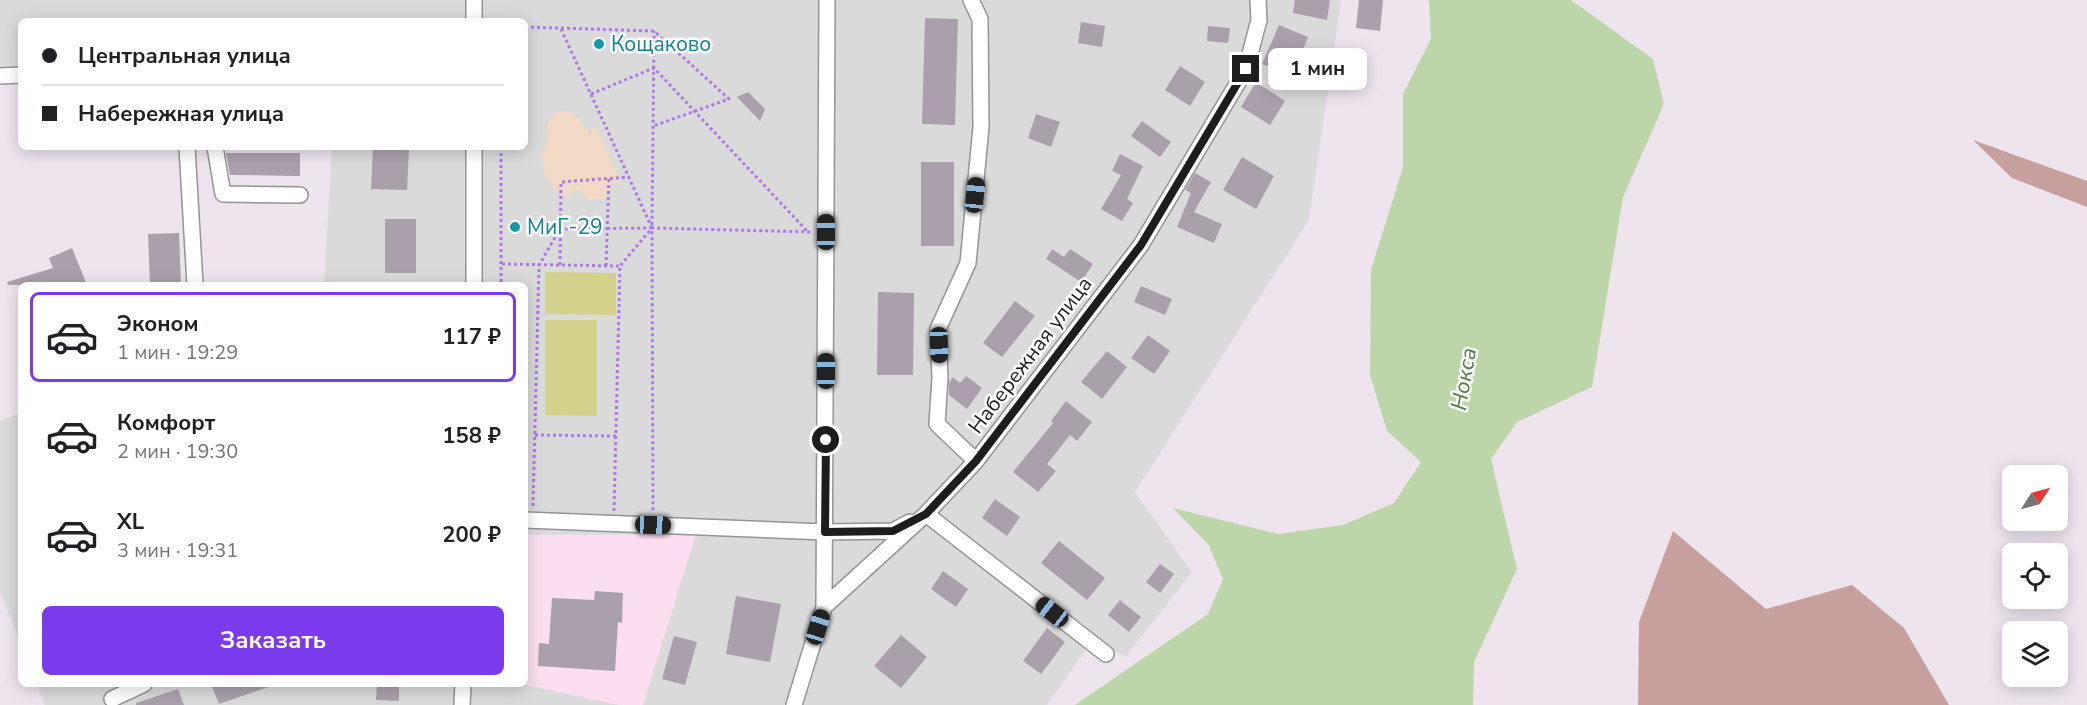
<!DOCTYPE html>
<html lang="ru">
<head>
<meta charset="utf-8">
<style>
	body { margin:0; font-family:"Nunito Sans",sans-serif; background:#f6f6f6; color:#202124; height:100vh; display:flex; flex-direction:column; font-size:22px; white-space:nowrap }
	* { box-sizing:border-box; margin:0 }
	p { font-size:20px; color:#757577 }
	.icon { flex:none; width:33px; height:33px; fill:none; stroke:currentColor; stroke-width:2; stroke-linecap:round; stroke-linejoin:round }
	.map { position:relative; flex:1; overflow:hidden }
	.drawer { position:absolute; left:18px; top:282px; width:510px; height:405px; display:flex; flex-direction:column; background:#fff; border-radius:9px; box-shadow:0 3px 15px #0003 }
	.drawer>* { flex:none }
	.banner { position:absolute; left:18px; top:18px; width:510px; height:132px; border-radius:9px; box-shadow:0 3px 15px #0003; display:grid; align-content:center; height:132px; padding:0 24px; background:#fff }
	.needle { width:39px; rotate:54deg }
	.tools { position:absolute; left:2002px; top:465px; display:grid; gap:12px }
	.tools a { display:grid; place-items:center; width:66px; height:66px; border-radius:9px; background:#fff; box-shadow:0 3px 15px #0003; font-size:30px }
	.end { position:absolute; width:27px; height:27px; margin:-14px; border:8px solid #1d1d1d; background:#fff; box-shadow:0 0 0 3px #fff }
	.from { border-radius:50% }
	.bubble { position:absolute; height:42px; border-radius:9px; background:#fff; box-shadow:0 3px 15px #0003; font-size:20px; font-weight:700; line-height:42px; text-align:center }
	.car { position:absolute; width:18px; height:36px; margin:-18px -9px; border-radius:8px; box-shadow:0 0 4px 2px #0007; background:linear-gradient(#222 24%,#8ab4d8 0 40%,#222 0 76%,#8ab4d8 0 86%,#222 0) }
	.banner b { display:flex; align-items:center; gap:21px; height:57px; font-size:22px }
	.banner b+b { border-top:2px solid #e0e0e0 }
	.banner i { width:15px; height:15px; background:#202124 }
	ul { padding:10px 0 0; list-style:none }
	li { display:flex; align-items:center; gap:18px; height:90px; margin:0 12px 9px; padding:0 12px; border:3px solid transparent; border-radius:9px }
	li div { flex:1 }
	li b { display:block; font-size:22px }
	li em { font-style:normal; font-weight:700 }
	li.active { border-color:#7c3aed }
	li>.icon { width:54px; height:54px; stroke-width:1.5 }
	.button { display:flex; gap:12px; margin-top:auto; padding:12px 24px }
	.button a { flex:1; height:69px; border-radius:9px; background:#7c3aed; color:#fff; font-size:24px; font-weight:700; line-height:69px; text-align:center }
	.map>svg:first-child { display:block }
	.residential { fill:#dadadb }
	.education { fill:#fbdff1 }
	.forest { fill:#c7a09d }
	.park { fill:#f2d9c6 }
	.pitch { fill:#d3d18b }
	.water { fill:#bcd6a9 }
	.building { fill:#a9a0ab }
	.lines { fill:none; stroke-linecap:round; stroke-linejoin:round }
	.minor-casing { stroke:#949494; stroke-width:18 }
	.path { stroke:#ad79e9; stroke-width:3; stroke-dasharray:3 3; stroke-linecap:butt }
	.minor { stroke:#fff; stroke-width:15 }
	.route { stroke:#1d1d1d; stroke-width:8 }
	.culture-dot { fill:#0f9aa8; stroke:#fff; stroke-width:2 }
	.labels { text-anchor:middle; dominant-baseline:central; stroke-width:5; stroke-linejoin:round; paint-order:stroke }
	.culture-label { font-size:21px; fill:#0d838f; stroke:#fff; text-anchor:start }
	.street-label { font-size:21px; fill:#1d1d1d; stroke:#fff }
	.water-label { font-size:22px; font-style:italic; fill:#4c7d44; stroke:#fff }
</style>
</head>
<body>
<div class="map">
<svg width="2087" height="705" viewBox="0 0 2087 705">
	<rect width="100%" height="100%" fill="#ede4ed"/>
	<path class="residential" d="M 0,0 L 1341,0 L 1309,220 L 1135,492 L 1192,572 L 1126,656 L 1091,642 L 1047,705 L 45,705 L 37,684 L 525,684 L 525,285 L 324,285 L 332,147 L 525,147 L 525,21 L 21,21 L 21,69 L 0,69 Z
		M 21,413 L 21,644 L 0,592 L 0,421 Z"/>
	<path class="education" d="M 696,534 L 643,705 L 619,705 L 521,684 L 525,684 L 525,535 Z"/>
	<path class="forest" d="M 1973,140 L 2087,181 L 2087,207 L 2012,178 Z
		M 1673,531 L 1766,609 L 1852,585 L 1904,628 L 1949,705 L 1638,705 L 1639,622 Z"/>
	<path class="park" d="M 561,111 C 576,111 582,122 590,134 L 596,126 L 622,184 L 612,182 L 604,199 L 587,200 L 577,189 L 567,195 L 557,193 L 545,175 L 542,155 L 548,139 L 546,129 L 550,117 Z"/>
	<path class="pitch" d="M 545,272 L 616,273 L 616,315 L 545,314 Z
		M 545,320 L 597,320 L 597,416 L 545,415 Z"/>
	<path class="water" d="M 1429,0 L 1571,0 L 1653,59 L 1664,104 L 1623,197 L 1592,387 L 1517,422 L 1491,459 L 1517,569 L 1474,662 L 1473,705 L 1075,705 L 1208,614 L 1223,579 L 1208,544 L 1173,508 L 1278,534 L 1343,525 L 1394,503 L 1421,462 L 1387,431 L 1370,375 L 1371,270 L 1403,167 L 1403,94 L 1431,39 Z"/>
	<path class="building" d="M 1295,0 L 1330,0 L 1327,20 L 1293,13 Z
		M 1359,0 L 1383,0 L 1380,31 L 1356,28 Z
		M 925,18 L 958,19 L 955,125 L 922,124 Z
		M 1081,22 L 1105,26 L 1102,47 L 1078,43 Z
		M 1279,25 L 1308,37 L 1292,77 L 1262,64 Z
		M 1208,26 L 1230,28 L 1228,43 L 1207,41 Z
		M 1180,66 L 1205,82 L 1190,106 L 1165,90 Z
		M 1256,82 L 1285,101 L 1270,125 L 1241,107 Z
		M 748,92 L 765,109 L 760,121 L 737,97 Z
		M 1036,114 L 1060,122 L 1051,147 L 1028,138 Z
		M 1142,121 L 1171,142 L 1160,157 L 1131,136 Z
		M 373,147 L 409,147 L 407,190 L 371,189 Z
		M 226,153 L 300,153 L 300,176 L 230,175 Z
		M 1120,154 L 1143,166 L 1127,199 L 1133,203 L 1122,221 L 1101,209 L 1121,175 L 1112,171 Z
		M 1242,157 L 1274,176 L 1256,209 L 1223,190 Z
		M 921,162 L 954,162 L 954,246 L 921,246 Z
		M 1195,173 L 1211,182 L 1194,212 L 1222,224 L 1214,243 L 1177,227 L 1191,193 L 1185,190 Z
		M 385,219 L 416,219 L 416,273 L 385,273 Z
		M 179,233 L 181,284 L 150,285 L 148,234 Z
		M 72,248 L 87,285 L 8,285 L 7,282 L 53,268 L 49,258 Z
		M 1052,249 L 1064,257 L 1070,249 L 1093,264 L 1081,282 L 1046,259 Z
		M 1141,286 L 1172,299 L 1165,315 L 1134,302 Z
		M 878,292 L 914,293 L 913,375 L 877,375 Z
		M 1015,301 L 1035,316 L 1002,357 L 983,343 Z
		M 1148,335 L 1170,351 L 1154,374 L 1131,358 Z
		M 1107,351 L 1127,367 L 1102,399 L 1081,382 Z
		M 966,376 L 982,388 L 967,409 L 949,395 L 949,383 L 953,377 L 960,383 Z
		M 1066,401 L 1092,422 L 1077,441 L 1070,435 L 1047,464 L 1056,471 L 1038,492 L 1013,472 L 1053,423 L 1051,421 Z
		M 995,499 L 1020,517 L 1007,536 L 982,518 Z
		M 1059,541 L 1105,578 L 1087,600 L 1041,563 Z
		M 1160,564 L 1174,574 L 1160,593 L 1146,582 Z
		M 943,571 L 968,589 L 956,607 L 931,589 Z
		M 595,591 L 623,593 L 622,623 L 618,622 L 615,671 L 538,666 L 539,643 L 549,644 L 552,598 L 594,600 Z
		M 736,596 L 781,604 L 770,662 L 726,654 Z
		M 1120,600 L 1141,617 L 1129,632 L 1108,615 Z
		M 1047,628 L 1065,642 L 1041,674 L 1023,661 Z
		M 901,635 L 927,657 L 901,688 L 874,666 Z
		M 674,636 L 697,642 L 685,685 L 662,679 Z
		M 211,684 L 270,684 L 271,686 L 219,704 Z
		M 377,684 L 399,684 L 399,701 L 376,700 Z
		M 178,689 L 184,705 L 136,705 L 136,703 Z"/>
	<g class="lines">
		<defs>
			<path id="minor" d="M 474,0 L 474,21
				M 971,0 L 980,19 L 981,127 L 968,263 L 938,329 L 940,378 L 937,424 L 976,461
				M 0,76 L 21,75
				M 187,147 L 195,285
				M 215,147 L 223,194 L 300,195
				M 474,147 L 474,285
				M 926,514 L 1106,654
				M 525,520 L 825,532 L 893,531 L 910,522
				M 824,607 L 827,0
				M 112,699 L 144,684
				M 462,705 L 463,684
				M 794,705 L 824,607 L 926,514 L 976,461 L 1141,245 L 1246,69 L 1259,20 L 1258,0"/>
		</defs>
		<use href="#minor" class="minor-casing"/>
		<path class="path" d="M 525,27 L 654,31 L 729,99 L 653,126
			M 561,29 L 652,228 L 653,511
			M 591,94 L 654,68 L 808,232
			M 501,147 L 501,285
			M 502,264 L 620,266
			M 560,265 L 561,182 L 629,177
			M 606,266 L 609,178
			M 535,435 L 616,436
			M 533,506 L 539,265 L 560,229 L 652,228 L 654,31
			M 614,511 L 620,266 L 652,228 L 812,232"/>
		<use href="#minor" class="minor"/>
	</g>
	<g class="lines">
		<path class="route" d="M 826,440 L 825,532 L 893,531 L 926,514 L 976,461 L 1141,245 L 1246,69"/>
	</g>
	<g class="culture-dot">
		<circle cx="599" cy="44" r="6"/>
		<circle cx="515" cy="227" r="6"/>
	</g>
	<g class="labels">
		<g class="culture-label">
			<text x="611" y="44">Кощаково</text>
			<text x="527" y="227">МиГ-29</text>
		</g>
		<g class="street-label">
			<text transform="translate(1030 355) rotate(-53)">Набережная улица</text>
		</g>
		<g class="water-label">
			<text transform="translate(1464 379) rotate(-80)">Нокса</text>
		</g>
	</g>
</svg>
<div class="tools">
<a><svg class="needle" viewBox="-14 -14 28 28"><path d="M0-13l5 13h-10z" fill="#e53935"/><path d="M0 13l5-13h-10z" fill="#757577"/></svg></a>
<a><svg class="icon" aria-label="locate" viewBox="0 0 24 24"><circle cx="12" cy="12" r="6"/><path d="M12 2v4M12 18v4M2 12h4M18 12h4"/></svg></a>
<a><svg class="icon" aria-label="layers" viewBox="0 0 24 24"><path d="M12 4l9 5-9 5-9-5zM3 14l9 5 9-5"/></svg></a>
</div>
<i class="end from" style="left:826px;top:440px"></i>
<i class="end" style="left:1246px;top:69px"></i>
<div class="bubble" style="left:1268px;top:48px;width:99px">1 мин</div>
<i class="car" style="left:975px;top:195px;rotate:6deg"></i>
<i class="car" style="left:826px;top:232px;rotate:0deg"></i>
<i class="car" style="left:939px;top:345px;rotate:178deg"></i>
<i class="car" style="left:826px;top:371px;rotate:0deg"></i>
<i class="car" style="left:653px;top:525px;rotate:92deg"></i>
<i class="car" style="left:1052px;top:612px;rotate:308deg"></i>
<i class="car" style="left:818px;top:627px;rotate:17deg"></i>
<div class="banner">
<b><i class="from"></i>Центральная улица</b>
<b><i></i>Набережная улица</b>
</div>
<section class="drawer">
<ul>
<li class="active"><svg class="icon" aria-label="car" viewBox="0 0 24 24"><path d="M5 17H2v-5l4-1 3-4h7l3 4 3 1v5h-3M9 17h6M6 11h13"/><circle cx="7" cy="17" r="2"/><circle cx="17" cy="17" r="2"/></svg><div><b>Эконом</b><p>1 мин · 19:29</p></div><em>117 ₽</em></li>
<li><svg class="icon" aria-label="car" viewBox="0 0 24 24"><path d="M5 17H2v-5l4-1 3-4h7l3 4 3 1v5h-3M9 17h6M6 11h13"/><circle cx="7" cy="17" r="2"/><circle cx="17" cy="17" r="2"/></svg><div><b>Комфорт</b><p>2 мин · 19:30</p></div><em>158 ₽</em></li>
<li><svg class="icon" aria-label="car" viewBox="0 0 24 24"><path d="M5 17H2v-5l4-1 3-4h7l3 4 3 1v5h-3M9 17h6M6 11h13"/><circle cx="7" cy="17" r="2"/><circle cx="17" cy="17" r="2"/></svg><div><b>XL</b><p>3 мин · 19:31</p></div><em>200 ₽</em></li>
</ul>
<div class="button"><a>Заказать</a></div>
</section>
</div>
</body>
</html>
